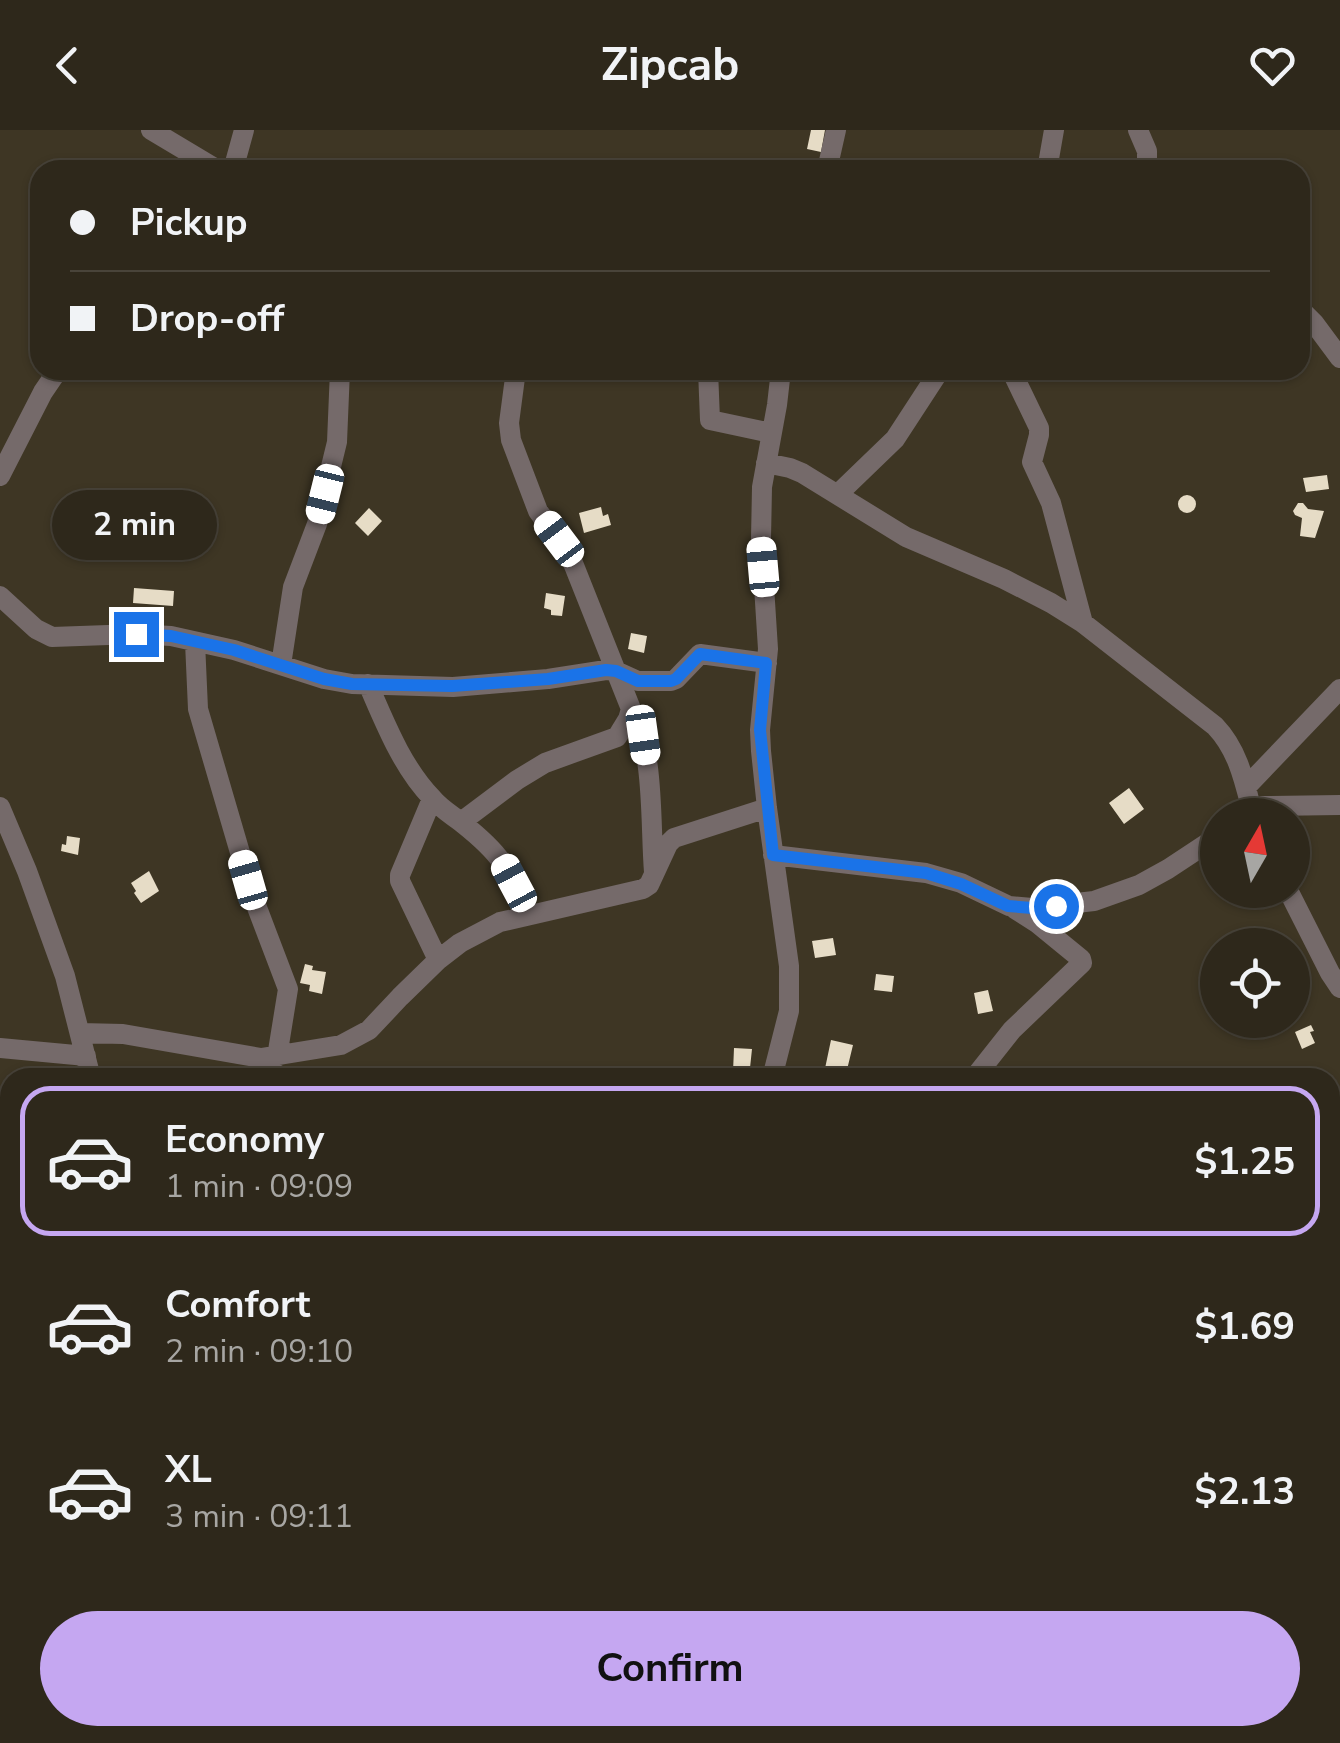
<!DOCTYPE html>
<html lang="en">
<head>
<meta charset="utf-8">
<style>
	body { margin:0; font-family:"Nunito Sans",sans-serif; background:#3a3428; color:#f1f3f6; height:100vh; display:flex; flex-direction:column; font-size:38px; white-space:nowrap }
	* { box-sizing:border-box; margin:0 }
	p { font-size:32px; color:#a7a6a3 }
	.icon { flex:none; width:55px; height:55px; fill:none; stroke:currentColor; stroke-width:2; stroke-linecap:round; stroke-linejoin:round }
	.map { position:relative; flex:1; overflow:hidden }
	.panel { position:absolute; left:0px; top:938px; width:1340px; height:678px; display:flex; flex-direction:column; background:#2e281b; border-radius:30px 30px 0 0; box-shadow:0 2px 8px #0004,0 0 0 2px #49443a }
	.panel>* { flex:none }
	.guide { position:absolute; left:30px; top:30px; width:1280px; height:220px; border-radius:30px; box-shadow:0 2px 8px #0004,0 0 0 2px #49443a; display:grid; align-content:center; height:220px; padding:0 40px; background:#2e281b }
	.needle { width:65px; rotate:9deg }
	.fabs { position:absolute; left:1200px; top:668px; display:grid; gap:20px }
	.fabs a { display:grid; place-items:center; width:110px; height:110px; border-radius:50%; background:#2e281b; box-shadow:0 2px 8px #0004,0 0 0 2px #49443a; font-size:50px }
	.end { position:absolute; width:45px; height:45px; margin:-22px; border:12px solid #1a73e8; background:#fff; box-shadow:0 0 0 5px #fff }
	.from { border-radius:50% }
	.bubble { position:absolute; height:70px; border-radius:35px; background:#2e281b; box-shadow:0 2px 8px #0004,0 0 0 2px #49443a; font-size:32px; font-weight:700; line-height:70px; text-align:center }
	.car { position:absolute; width:30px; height:60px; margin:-30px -15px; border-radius:12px; box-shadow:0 0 8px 2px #0007; background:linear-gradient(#fff 24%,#345 0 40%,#fff 0 76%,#345 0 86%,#fff 0) }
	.guide b { display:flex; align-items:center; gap:35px; height:95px; font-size:38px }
	.guide b+b { border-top:2px solid #49443a }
	.guide i { width:25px; height:25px; background:#f1f3f6 }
	ul { padding:18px 0 0; list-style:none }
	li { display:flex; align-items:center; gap:30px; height:150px; margin:0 20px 15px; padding:0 20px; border:5px solid transparent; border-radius:30px }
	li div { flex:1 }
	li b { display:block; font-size:38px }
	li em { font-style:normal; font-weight:700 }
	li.selected { border-color:#c5a7f1 }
	li>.icon { width:90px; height:90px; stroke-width:1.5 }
	.action { display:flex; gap:20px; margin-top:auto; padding:20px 40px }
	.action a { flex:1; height:115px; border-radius:60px; background:#c5a7f1; color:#111; font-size:40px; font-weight:700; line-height:115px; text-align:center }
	header { display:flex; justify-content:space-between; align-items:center; height:130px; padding:0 40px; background:#2e281b; font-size:45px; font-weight:700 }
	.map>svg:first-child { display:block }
	.building { fill:#e6dcc6 }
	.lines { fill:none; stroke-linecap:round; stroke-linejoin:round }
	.minor { stroke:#756a6a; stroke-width:20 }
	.route { stroke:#1a73e8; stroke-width:12 }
</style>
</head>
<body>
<header><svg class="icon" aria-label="back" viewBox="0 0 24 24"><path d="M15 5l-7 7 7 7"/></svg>Zipcab<svg class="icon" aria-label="heart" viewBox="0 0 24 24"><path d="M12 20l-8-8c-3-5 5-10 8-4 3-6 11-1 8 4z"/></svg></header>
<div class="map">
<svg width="1340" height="1613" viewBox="0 0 1340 1613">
	<rect width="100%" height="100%" fill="#3e3624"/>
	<path class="building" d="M 811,0 L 825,0 L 821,22 L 807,19 Z
		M 1327,345 L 1329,359 L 1306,362 L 1303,348 Z
		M1178 374a9 9 0 1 1 18 0a9 9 0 1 1-18 0Z
		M 1298,373 L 1303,373 L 1308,379 L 1324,381 L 1315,408 L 1300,406 L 1302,388 L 1295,385 L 1293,381 Z
		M 601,377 L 603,386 L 608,384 L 611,395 L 584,403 L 579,383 Z
		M 369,378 L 382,391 L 368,406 L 355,393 Z
		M 134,458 L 174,461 L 173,476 L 133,473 Z
		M 546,463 L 565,466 L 562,486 L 551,485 L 551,480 L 544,478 Z
		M 631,503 L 647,506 L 644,523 L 628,519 Z
		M 1129,658 L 1144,679 L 1124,694 L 1109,673 Z
		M 67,706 L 80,708 L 78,725 L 61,721 L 62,714 L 66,715 Z
		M 149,741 L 159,761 L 141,773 L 134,763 L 136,761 L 131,753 Z
		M 833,808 L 836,825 L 815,828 L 812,811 Z
		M 305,834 L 313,836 L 312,840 L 326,842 L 322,864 L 309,861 L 310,855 L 300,853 Z
		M 876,844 L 894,846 L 892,862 L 874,860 Z
		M 988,860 L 993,881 L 978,884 L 974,863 Z
		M 1311,895 L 1314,901 L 1310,902 L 1315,913 L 1302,919 L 1295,902 Z
		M 831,910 L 853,915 L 845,948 L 823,948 Z
		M 734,918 L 752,919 L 750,938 L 744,938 L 744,943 L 733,942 Z"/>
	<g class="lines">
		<path class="minor" d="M 151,0 L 218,40
			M 1138,0 L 1147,21 L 1147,40
			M 233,40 L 244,0
			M 827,40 L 836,0
			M 1047,40 L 1054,0
			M 1300,179 L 1314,193 L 1340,228
			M 708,240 L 710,290 L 771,303
			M 1011,240 L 1039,298 L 1039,305 L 1032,332 L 1051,373 L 1083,493
			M 766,333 L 790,338 L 802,343 L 906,407 L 1004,449 L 1051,473 L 1083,493 L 1215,596 C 1239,621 1245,654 1253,685
			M 0,346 L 43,262 L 58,240
			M 838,364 L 895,309 L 940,240
			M 0,466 L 36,499 L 52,507 L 136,504 L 171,506 L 234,520 L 324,549 L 352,554 L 453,557 L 548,549 L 606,540 L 616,541 L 638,551 L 671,551 L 676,549 L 700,524 L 767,533
			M 195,512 L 198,579 L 253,767 L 288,859 L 277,927
			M 281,535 L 293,457 L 317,394 L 337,312 L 340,240
			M 368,554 C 385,593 402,637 432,668 C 440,678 452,685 462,693 C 501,724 510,737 523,786
			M 631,579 C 655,622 650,692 654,742
			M 1248,655 L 1340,559
			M 432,669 L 400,745 L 400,751 L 438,830
			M 0,677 L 27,741 L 65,846 L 91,948
			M 1245,685 L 1263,676 L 1340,675
			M 461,692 L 517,650 L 545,633 L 617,607 L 628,589 L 631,579 L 569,423 L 538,381 L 511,310 L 509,293 L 516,240
			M 773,725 L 926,743 L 961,753 L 1009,776 L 1032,778 L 1094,771 L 1139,755 L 1168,739 L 1218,706
			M 1288,760 L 1330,843 L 1340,858
			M 80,903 L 123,904 L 261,928 L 341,915 L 369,900 L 400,867 L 438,830 L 460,813 L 500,792 L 643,759 L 649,755 L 668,714 L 674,708 L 767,678
			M 0,918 L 86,926
			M 772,948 L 789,881 L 789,836 L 767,678 L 761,621 L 760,600 L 768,519 L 761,409 L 762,357 L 777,275 L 781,240
			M 974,948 L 1012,900 L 1082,833 L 1081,829 L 1037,793 L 1015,779
			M 0,1201 L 10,1198
			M 0,1345 L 10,1345
			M 1330,1412 L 1340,1414
			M 0,1495 L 10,1495
			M 1330,1521 L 1340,1523
			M 250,1605 L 252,1613
			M 814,1605 L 815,1613
			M 1266,1613 L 1267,1605"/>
	</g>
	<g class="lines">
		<path class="route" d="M 136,504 L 171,506 L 234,520 L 324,549 L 352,554 L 452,556 L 548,549 L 606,540 L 616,541 L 638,551 L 671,551 L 676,549 L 700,524 L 766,533 L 760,600 L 773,725 L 926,743 L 961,754 L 1008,776 L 1032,778 L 1056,776"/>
	</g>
</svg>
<div class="fabs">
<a><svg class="needle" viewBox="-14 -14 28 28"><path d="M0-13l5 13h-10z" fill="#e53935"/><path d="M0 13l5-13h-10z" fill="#a7a6a3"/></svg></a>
<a><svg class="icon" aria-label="locate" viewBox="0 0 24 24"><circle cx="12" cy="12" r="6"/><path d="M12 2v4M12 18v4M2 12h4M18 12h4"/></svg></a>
</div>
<i class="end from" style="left:1056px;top:776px"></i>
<i class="end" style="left:136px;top:504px"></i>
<div class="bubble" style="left:52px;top:360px;width:165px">2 min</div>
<i class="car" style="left:325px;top:364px;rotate:194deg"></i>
<i class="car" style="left:559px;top:409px;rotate:323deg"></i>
<i class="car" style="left:763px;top:437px;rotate:355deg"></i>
<i class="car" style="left:643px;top:605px;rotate:172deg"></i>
<i class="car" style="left:248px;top:750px;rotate:344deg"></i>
<i class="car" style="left:514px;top:753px;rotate:332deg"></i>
<div class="guide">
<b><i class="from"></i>Pickup</b>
<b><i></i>Drop-off</b>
</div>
<section class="panel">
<ul>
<li class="selected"><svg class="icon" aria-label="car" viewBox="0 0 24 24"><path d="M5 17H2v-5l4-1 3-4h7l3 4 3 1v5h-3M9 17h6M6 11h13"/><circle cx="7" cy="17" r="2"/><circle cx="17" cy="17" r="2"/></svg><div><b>Economy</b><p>1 min · 09:09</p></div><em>$1.25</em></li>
<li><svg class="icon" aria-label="car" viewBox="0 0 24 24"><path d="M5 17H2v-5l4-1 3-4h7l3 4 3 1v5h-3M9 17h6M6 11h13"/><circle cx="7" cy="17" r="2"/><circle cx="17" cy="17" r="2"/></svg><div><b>Comfort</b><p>2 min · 09:10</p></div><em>$1.69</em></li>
<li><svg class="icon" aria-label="car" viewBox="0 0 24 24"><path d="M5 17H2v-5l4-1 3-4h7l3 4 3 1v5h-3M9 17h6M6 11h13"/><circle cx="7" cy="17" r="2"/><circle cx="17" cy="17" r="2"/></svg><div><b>XL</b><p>3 min · 09:11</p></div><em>$2.13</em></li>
</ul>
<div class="action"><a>Confirm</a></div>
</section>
</div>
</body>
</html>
